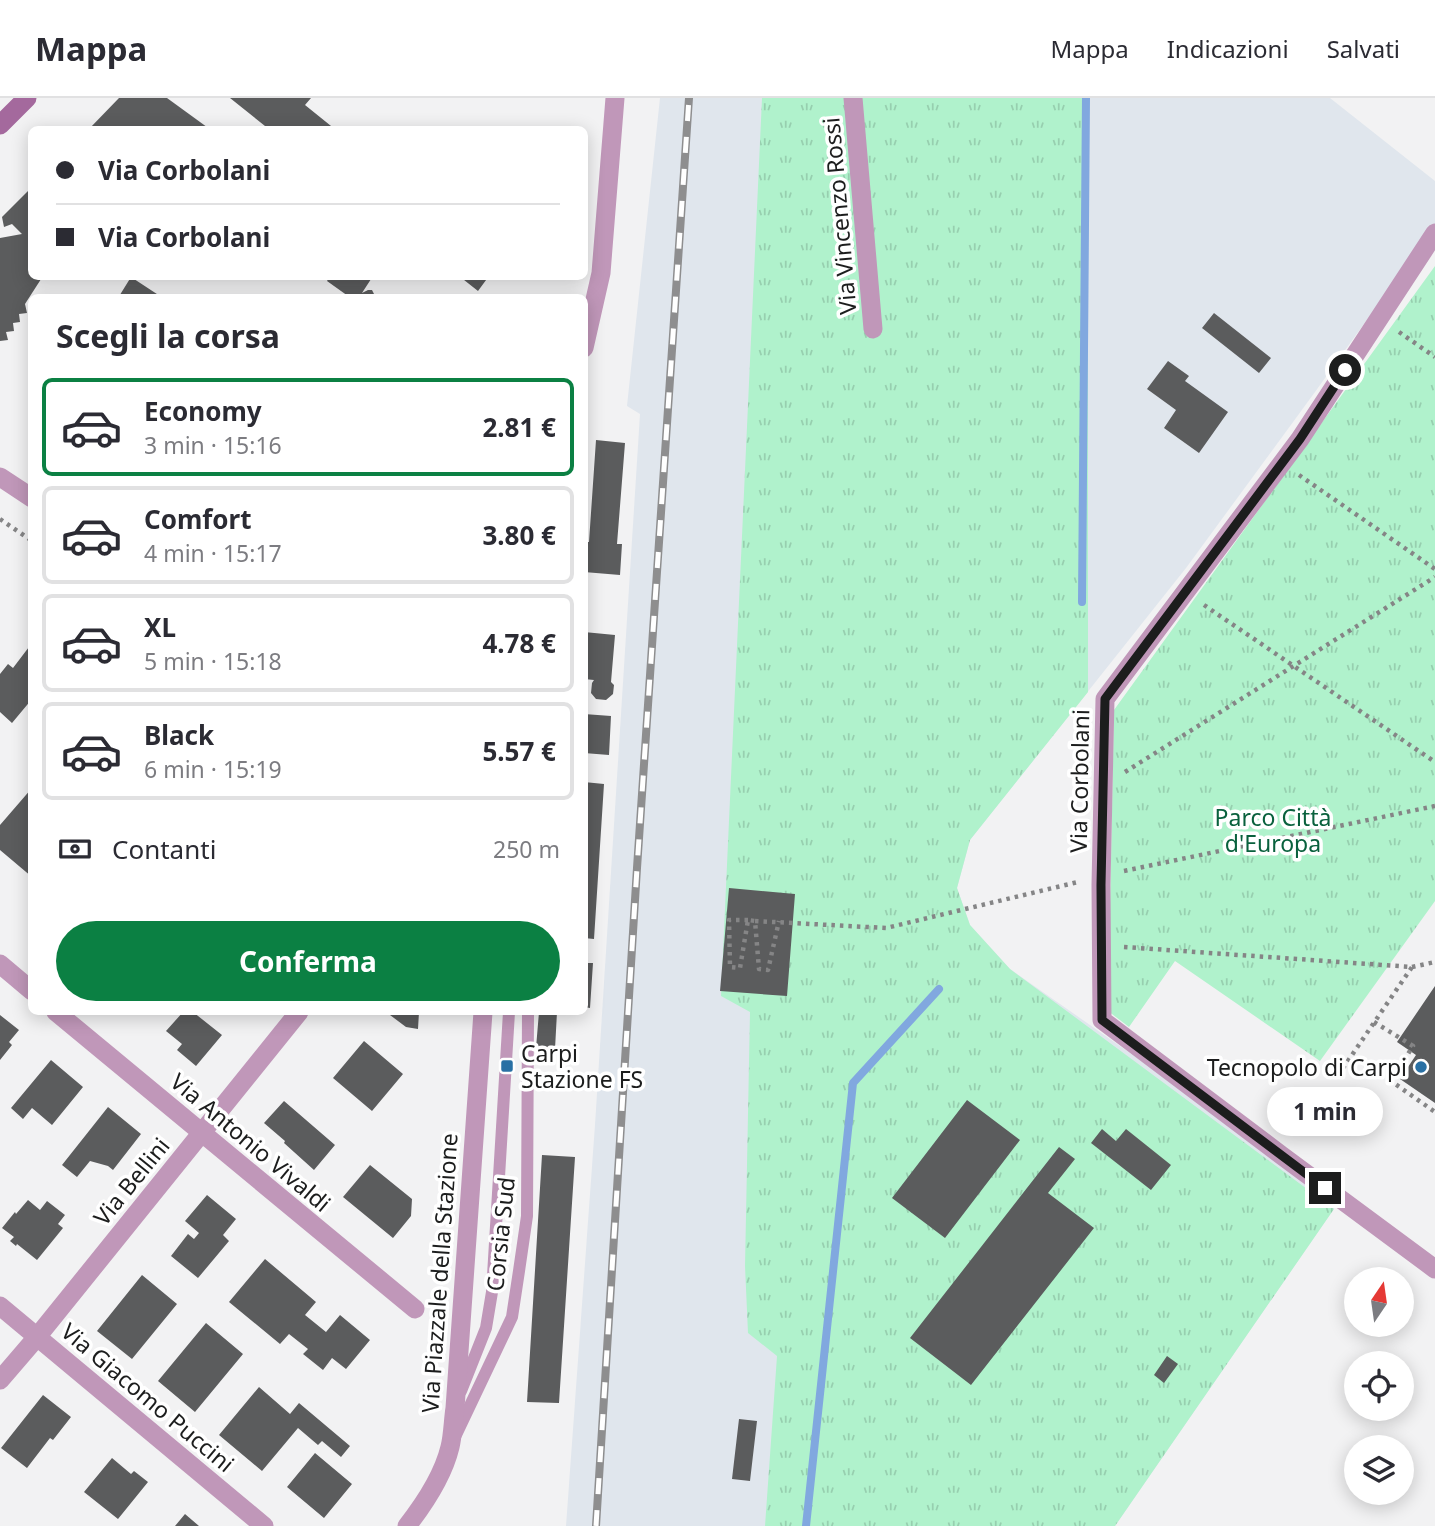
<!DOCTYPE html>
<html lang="it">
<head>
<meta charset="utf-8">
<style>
	body { margin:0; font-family:"Noto Sans",sans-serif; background:#f7f7f7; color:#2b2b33; height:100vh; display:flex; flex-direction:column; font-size:26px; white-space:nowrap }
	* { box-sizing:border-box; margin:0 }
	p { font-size:23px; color:#7c7c81 }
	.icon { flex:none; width:38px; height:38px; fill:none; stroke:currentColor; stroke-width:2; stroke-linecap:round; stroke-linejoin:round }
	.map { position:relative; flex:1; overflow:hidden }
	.panel { position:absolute; left:28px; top:196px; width:560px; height:721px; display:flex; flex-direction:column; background:#fff; border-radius:10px; box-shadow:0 4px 18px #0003 }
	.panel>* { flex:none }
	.banner { position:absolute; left:28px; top:28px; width:560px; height:154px; border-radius:10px; box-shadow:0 4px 18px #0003; display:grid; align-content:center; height:154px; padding:0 28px; background:#fff }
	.needle { width:46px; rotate:13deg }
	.tools { position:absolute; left:1344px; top:1169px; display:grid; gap:14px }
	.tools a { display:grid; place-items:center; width:70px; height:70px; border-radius:50%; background:#fff; box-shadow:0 4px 18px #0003; font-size:35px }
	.end { position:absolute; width:32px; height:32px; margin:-16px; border:9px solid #1c1d1d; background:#fff; box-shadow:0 0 0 4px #fff }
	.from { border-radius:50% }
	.bubble { position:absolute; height:49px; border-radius:24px; background:#fff; box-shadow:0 4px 18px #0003; font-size:23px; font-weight:700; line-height:49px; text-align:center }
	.banner b { display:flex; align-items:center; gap:24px; height:66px; font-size:26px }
	.banner b+b { border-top:2px solid #e1e1e2 }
	.banner i { width:18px; height:18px; background:#2b2b33 }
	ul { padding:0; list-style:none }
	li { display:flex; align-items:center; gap:21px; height:98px; margin:0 14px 10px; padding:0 14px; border:4px solid #e1e1e2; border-radius:10px }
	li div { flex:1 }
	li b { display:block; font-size:26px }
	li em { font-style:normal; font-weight:700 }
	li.current { border-color:#0b8043 }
	li>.icon { width:63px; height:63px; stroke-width:1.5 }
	h2 { padding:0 28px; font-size:32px; line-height:84px }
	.pay { display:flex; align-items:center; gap:18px; height:77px; padding:0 28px; font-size:26px }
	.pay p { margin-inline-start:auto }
	.cta { display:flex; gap:14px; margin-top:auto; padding:14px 28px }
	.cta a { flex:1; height:80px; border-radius:42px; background:#0b8043; color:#fff; font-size:28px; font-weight:700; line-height:80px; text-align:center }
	header { display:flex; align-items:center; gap:42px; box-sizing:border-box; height:98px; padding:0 35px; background:#fff; border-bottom:2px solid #e1e1e2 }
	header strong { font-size:33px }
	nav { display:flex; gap:38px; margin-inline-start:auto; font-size:24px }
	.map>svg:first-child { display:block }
	.built { fill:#e0e6ed }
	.grass { fill:url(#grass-tufts) }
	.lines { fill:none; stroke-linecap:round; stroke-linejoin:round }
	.stream { stroke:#81a8df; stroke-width:8 }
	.building { fill:#5b5c5d }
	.path { stroke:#858586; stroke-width:4.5; stroke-dasharray:3.5 5; stroke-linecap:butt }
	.service { stroke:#c097b9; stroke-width:12 }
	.minor { stroke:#c097b9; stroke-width:19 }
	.secondary { stroke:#a4699d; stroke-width:19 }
	.rail-casing { stroke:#8e8e8f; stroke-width:8 }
	.rail { stroke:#fff; stroke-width:5; stroke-dasharray:16; stroke-linecap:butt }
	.route { stroke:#1c1d1d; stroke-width:9 }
	.poi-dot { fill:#2970a4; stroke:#fff; stroke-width:2.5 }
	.labels { text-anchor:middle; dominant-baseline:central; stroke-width:7; stroke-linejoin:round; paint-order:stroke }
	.street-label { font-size:23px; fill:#1c1d1d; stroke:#fff }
	.park-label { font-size:23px; fill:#09613d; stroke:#fff }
	.poi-label { font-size:23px; fill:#1c1d1d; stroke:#fff; text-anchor:start }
</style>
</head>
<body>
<header>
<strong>Mappa</strong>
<nav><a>Mappa</a><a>Indicazioni</a><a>Salvati</a></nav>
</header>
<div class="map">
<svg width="1435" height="1428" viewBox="0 0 1435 1428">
	<defs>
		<pattern id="grass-tufts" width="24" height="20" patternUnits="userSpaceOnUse" patternTransform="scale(1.75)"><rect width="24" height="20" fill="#b0f2cc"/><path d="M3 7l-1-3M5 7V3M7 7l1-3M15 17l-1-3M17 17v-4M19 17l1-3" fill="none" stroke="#97cfaf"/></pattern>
	</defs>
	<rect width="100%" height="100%" fill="#f2f2f3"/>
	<path class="built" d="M 660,0 L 1330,0 L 1435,83 L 1435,127 L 1315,294 L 1186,470 L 970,742 L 957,790 L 970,827 L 1010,871 L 1340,1102 L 1115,1428 L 566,1428 L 595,1027 L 640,316 L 627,308 Z"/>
	<path class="grass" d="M 762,0 L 1088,0 L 1088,594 L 970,742 L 957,790 L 970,827 L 1010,871 L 1334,1111 L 1115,1428 L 765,1428 L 777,1258 L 748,1235 L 745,1168 L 750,914 L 721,898 Z
		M 1435,168 L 1435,803 L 1320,963 L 1175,863 L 1129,929 L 1108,913 L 1114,612 Z"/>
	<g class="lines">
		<path class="stream" d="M 1082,504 L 1086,0
			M 806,1428 L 853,985 L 939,891"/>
	</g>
	<path class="building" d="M 119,0 L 167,0 L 211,32 L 88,32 Z
		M 230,0 L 311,0 L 305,7 L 336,32 L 270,32 Z
		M 32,89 L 32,178 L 43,178 L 25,206 L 27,215 L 19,216 L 20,224 L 13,225 L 14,233 L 6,234 L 8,242 L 0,243 L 0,140 L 22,136 L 12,126 L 4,129 L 2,119 Z
		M 330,178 L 373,178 L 362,195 L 368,192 L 372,192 L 374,196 L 374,200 L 347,200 L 348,198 L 327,183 Z
		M 459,178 L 489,178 L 478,193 Z
		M 131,179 L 163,200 L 118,200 Z
		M 1214,215 L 1271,260 L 1259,275 L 1202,230 Z
		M 1168,263 L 1189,278 L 1185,283 L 1228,314 L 1199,355 L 1164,330 L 1176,312 L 1147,291 Z
		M 596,342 L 625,345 L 617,446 L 622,446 L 620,477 L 584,474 L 584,444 L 589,444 Z
		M 584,534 L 615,537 L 611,584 L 614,587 L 613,596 L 606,602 L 596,601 L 591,595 L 592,585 L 594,582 L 584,581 Z
		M 32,545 L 32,601 L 12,625 L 0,614 L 0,576 L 8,566 L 13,570 Z
		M 584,616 L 611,618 L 609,657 L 584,655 Z
		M 584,684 L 604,686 L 594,841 L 584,840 Z
		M 32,690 L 32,779 L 0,752 L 0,727 Z
		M 729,790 L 795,796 L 787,898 L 720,893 Z
		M 584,865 L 593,865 L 590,910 L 584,909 Z
		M 1435,888 L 1435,1005 L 1400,981 L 1416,957 L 1397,944 Z
		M 183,914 L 193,914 L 222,937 L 196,968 L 177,952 L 182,946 L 166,933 Z
		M 386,914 L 419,914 L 418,931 L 406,929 Z
		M 539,914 L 557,914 L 555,951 L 536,950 Z
		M 0,917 L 19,932 L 9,944 L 12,947 L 0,962 Z
		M 364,943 L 403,976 L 372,1013 L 333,980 Z
		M 51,962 L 83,989 L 52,1027 L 32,1010 L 23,1021 L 11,1010 Z
		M 967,1002 L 1020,1042 L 945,1140 L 892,1100 Z
		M 284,1003 L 335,1047 L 314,1072 L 284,1045 L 285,1043 L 264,1025 Z
		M 108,1009 L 141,1036 L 113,1072 L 108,1068 L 90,1063 L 77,1079 L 62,1067 Z
		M 1102,1031 L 1116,1043 L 1126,1031 L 1171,1067 L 1151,1092 L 1091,1045 Z
		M 1059,1049 L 1075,1061 L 1048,1095 L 1094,1130 L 971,1287 L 910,1240 Z
		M 542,1057 L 575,1059 L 559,1305 L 527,1304 Z
		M 370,1067 L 412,1101 L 411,1118 L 393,1140 L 343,1099 Z
		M 207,1097 L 236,1121 L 223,1137 L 229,1143 L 198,1180 L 171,1158 L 188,1136 L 194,1141 L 199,1135 L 185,1123 Z
		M 28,1102 L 40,1112 L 47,1103 L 65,1117 L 58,1126 L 63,1130 L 37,1162 L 17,1146 L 16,1148 L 10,1143 L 14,1139 L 2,1130 L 15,1114 L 16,1116 Z
		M 265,1161 L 316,1204 L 305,1217 L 326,1234 L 340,1217 L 370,1242 L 346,1271 L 332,1260 L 323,1272 L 303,1256 L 308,1251 L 289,1236 L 280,1246 L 229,1204 Z
		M 142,1177 L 177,1206 L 132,1261 L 97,1233 Z
		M 206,1225 L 243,1256 L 195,1314 L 158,1283 Z
		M 1167,1258 L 1178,1266 L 1164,1285 L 1154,1277 Z
		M 259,1289 L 290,1316 L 299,1305 L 350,1348 L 341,1359 L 322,1343 L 318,1347 L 298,1330 L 262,1373 L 219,1337 Z
		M 43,1297 L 71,1319 L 53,1342 L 50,1340 L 27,1370 L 1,1350 Z
		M 739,1321 L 757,1323 L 750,1383 L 732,1381 Z
		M 315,1355 L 352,1386 L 324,1420 L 287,1389 Z
		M 112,1360 L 131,1376 L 134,1373 L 148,1384 L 118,1421 L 84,1394 Z
		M 185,1416 L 199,1428 L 175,1428 Z"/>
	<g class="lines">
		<path class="path" d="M 1399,234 L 1435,259
			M 1299,377 L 1435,471
			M 0,421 L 32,443
			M 1204,507 L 1435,664
			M 1125,674 L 1435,479
			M 1124,773 L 1435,708
			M 748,822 L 729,822 L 730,869 L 740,870 L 748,822 L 755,823 L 759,871 L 768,872 L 779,823
			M 755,823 L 886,830 L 1078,784
			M 1124,849 L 1412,869 L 1339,976
			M 1412,869 L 1435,864
			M 1374,924 L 1413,948 L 1391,983 L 1435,1014"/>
		<path class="service" d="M 461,1293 L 486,1230 L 492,1194 L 509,914
			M 456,1337 L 512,1219 L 519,1173 L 527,1118 L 528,914"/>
		<path class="minor" d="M 853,0 L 873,231
			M 1435,135 L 1300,341 L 1105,601 L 1101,787 L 1102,922 L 1281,1057 L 1435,1171
			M 584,250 L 601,175 L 615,0
			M 0,379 L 32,400
			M 0,866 L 32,893
			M 56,914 L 415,1211
			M 0,1208 L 264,1428
			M 0,1282 L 37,1239 L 299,914
			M 407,1428 C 425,1405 443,1378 450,1349 C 453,1337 453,1323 455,1310 L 483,914"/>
		<path class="secondary" d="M 0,27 L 27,0"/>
		<defs>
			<path id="rail" d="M 596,1428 L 637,770 L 689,0"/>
		</defs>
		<use href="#rail" class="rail-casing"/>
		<use href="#rail" class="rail"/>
	</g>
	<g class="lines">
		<path class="route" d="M 1325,1090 L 1102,922 L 1101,787 L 1105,601 L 1300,341 L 1345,272"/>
	</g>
	<g class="poi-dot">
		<rect x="500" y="961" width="14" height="14" rx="3.5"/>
		<circle cx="1421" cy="969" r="7"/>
	</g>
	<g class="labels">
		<g class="street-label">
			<text transform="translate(839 118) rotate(-95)">Via Vincenzo Rossi</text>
			<text transform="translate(1079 683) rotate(-89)">Via Corbolani</text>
			<text transform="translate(251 1044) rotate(40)">Via Antonio Vivaldi</text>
			<text transform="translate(131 1083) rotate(-51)">Via Bellini</text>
			<text transform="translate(500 1136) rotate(-84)">Corsia Sud</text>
			<text transform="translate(439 1175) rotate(-86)">Via Piazzale della Stazione</text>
			<text transform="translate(148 1299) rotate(40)">Via Giacomo Puccini</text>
		</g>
		<g class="park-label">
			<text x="1273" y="719">Parco Città<tspan x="1273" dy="26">d'Europa</tspan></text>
		</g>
		<g class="poi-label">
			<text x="521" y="955">Carpi<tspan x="521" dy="26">Stazione FS</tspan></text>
			<text x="1407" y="969" text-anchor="end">Tecnopolo di Carpi</text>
		</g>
	</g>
</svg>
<div class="tools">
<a><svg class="needle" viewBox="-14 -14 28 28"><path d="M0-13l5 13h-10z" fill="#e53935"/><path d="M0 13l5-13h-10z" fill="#7c7c81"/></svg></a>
<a><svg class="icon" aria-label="locate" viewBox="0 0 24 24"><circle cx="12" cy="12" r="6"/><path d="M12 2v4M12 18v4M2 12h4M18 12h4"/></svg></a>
<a><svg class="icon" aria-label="layers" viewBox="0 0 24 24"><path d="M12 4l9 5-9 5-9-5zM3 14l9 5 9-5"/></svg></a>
</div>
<i class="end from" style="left:1345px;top:272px"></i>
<i class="end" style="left:1325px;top:1090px"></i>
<div class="bubble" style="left:1267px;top:989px;width:116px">1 min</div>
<div class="banner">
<b><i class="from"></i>Via Corbolani</b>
<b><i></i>Via Corbolani</b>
</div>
<section class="panel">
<h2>Scegli la corsa</h2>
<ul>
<li class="current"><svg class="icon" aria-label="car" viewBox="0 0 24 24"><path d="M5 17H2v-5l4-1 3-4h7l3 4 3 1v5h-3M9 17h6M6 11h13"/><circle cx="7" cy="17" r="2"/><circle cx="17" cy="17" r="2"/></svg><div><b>Economy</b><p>3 min · 15:16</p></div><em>2.81 €</em></li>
<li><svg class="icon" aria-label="car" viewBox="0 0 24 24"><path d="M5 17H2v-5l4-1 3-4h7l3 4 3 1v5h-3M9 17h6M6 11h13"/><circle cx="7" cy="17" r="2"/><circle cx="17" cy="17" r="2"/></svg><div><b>Comfort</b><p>4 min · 15:17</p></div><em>3.80 €</em></li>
<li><svg class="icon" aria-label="car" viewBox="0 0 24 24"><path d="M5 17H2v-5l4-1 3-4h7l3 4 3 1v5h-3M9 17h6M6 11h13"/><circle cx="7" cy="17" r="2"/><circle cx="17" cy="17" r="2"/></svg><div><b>XL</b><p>5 min · 15:18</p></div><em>4.78 €</em></li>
<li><svg class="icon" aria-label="car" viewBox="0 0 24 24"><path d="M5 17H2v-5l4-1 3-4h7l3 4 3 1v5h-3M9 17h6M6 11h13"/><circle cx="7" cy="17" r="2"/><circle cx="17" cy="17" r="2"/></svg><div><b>Black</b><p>6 min · 15:19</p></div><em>5.57 €</em></li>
</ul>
<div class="pay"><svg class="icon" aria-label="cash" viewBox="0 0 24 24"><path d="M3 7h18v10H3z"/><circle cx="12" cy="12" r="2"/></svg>Contanti<p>250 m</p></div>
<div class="cta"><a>Conferma</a></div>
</section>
</div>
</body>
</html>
